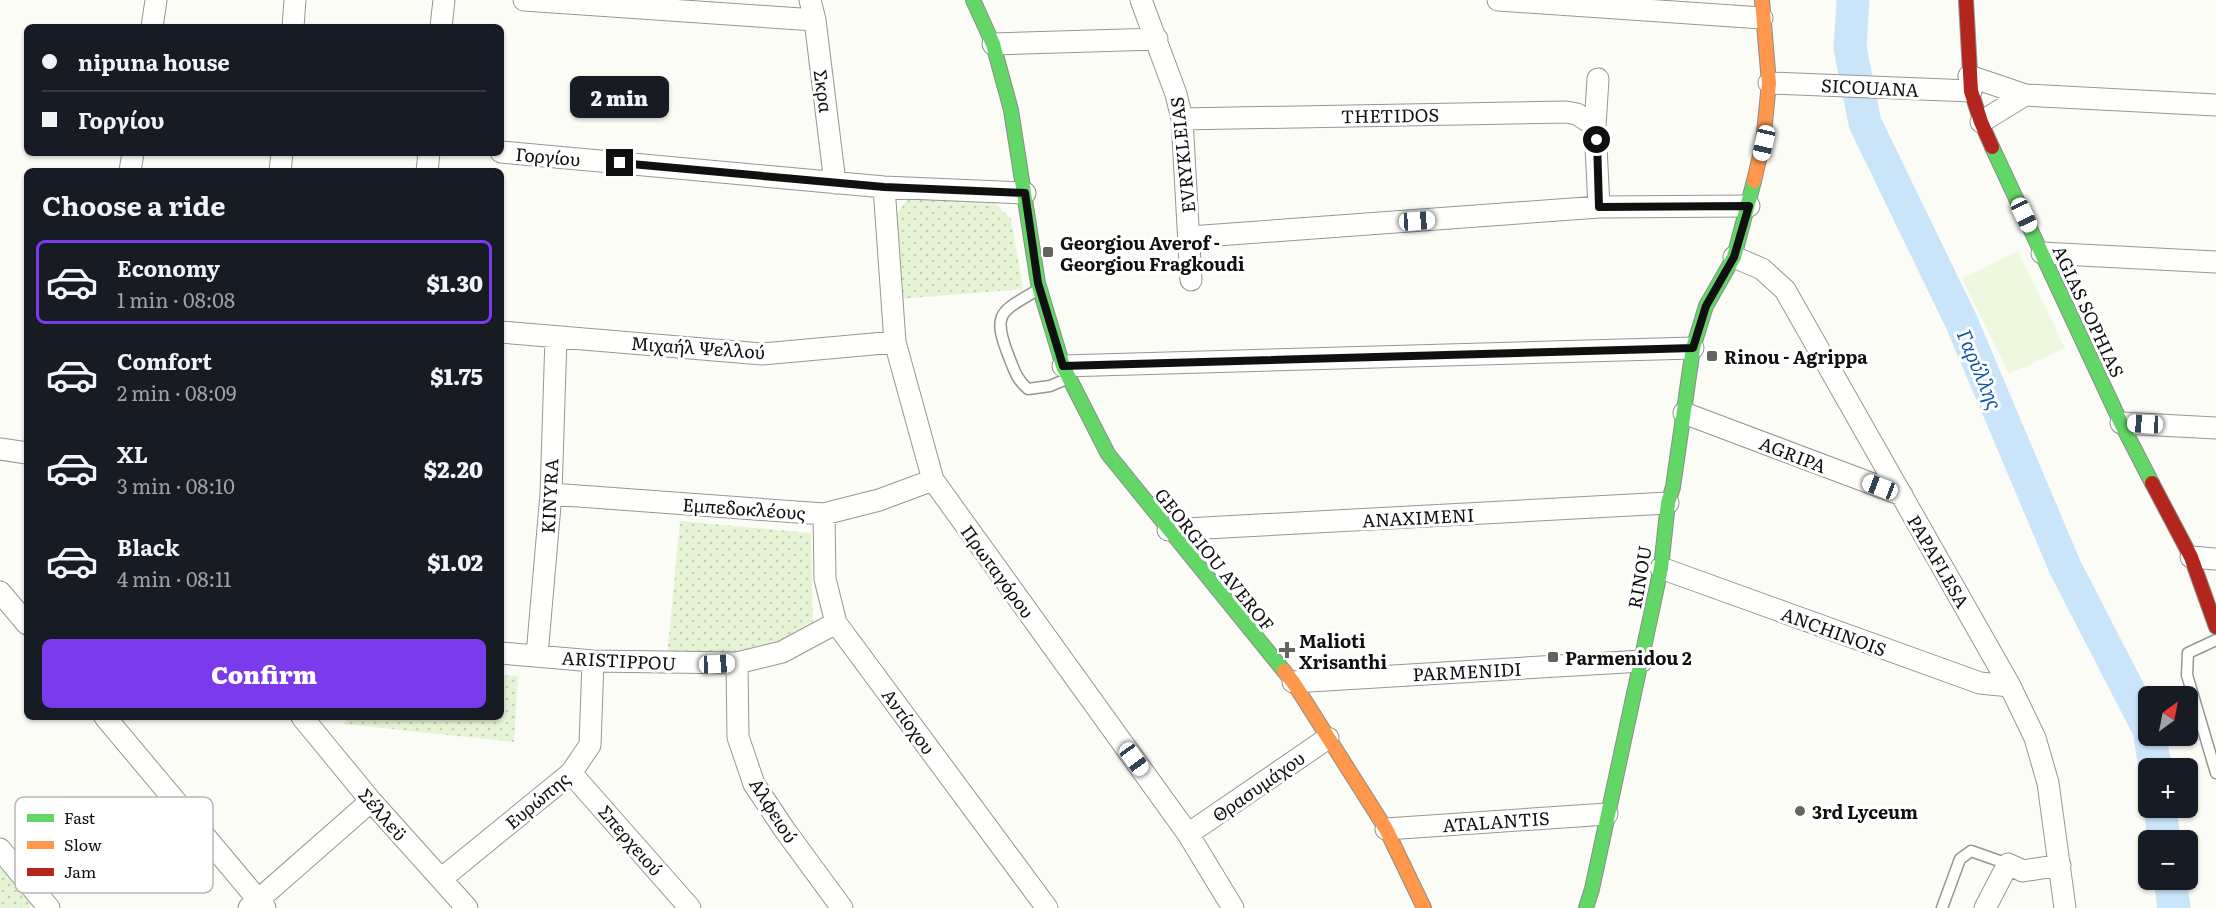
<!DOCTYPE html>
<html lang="en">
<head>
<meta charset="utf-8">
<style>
	body { margin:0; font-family:Literata,serif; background:#242831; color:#f1f3f6; height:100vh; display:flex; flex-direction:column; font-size:22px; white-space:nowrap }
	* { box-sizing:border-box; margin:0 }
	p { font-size:20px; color:#9ea1a6 }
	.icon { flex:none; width:33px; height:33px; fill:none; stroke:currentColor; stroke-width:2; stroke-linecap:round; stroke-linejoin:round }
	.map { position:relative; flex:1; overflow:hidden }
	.drawer { position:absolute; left:24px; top:168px; width:480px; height:552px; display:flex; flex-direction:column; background:#171b24; border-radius:9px; box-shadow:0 2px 4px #0004 }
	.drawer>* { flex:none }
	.banner { position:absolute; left:24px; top:24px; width:480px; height:132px; border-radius:9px; box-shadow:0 2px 4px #0004; display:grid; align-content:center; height:132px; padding:0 18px; background:#171b24 }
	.needle { width:39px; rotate:32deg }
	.tools { position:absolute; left:2138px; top:686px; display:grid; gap:12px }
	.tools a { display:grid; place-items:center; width:60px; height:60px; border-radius:9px; background:#171b24; box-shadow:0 2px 4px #0004; font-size:30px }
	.end { position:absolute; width:27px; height:27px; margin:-14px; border:8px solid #101010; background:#fff; box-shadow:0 0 0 3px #fff }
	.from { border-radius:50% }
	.bubble { position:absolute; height:42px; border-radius:9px; background:#171b24; box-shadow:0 2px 4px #0004; font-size:20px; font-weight:800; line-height:42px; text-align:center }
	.car { position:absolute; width:18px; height:36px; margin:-18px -9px; border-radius:8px; box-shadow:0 0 4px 2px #0007; background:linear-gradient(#fff 24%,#345 0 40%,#fff 0 76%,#345 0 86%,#fff 0) }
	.banner b { display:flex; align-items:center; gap:21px; height:57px; font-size:22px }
	.banner b+b { border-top:2px solid #363941 }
	.banner i { width:15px; height:15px; background:#f1f3f6 }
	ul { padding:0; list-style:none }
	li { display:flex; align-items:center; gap:18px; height:84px; margin:0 12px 9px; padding:0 6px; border:3px solid transparent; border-radius:9px }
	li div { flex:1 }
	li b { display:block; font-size:22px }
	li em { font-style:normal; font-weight:800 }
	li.selected { border-color:#7c3aed }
	li>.icon { width:54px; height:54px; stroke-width:1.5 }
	h2 { padding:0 18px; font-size:27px; line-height:72px }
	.cta { display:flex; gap:12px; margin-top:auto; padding:12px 18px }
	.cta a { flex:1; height:69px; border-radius:9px; background:#7c3aed; color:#fff; font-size:24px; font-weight:800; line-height:69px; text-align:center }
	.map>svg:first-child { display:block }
	.grass { fill:url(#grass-dots) }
	.pitch { fill:#eef8df }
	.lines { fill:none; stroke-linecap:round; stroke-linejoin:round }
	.river { stroke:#cae4f9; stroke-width:33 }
	.lane-casing { stroke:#969694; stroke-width:13 }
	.street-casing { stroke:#969694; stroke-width:23 }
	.fast-casing { stroke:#8d8d8b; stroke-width:16 }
	.slow-casing { stroke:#8d8d8b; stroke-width:16 }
	.jam-casing { stroke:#8d8d8b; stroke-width:16 }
	.lane { stroke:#fffffe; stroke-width:10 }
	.street { stroke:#fffffe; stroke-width:21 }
	.fast { stroke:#63d668; stroke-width:14 }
	.slow { stroke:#ff974d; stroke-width:14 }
	.jam { stroke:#b3261e; stroke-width:14 }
	.route { stroke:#101010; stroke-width:8 }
	.poi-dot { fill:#636361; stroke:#fff; stroke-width:2 }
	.labels { text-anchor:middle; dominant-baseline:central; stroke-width:6; stroke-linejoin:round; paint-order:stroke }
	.street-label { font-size:18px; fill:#101010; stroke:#fff }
	.poi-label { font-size:18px; font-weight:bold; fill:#101010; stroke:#fff; text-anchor:start }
	.water-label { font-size:20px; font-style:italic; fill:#105aac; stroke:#fff }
	.key { fill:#fff; stroke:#b7b7b7; stroke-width:1.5 }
	.key-label { font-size:16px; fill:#101010 }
</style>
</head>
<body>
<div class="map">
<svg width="2216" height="908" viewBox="0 0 2216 908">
	<defs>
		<pattern id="grass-dots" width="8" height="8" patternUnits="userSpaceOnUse" patternTransform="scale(1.5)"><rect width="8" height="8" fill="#e4f4d5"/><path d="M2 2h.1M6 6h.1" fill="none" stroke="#c3d0b6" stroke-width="1.8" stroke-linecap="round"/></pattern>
	</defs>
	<rect width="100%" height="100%" fill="#fcfcf7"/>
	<path class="grass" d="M 910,195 L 993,202 L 1011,219 L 1023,289 L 899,299 L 896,216 Z
		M 680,521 L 811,533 L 813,635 L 720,656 L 667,657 Z
		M 501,675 L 518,676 L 514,742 L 343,724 L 351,717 L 501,717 Z
		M 0,866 L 33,904 L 29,908 L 0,908 Z"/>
	<path class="pitch" d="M 2018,251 L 2065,348 L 2009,374 L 1962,278 Z"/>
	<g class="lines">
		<path class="river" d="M 1853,0 L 1850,48 L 1865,123 L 1961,321 L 2065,567 L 2148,728
			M 2150,735 L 2155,768
			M 2160,807 L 2164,840
			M 2170,879 L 2174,908"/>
		<defs>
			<path id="lane" d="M 1039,289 C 1001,312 991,312 1009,357 C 1014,370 1017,380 1028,389 L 1050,386 L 1069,378
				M 2216,640 L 2188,653 L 2187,675 L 2216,773
				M 1942,908 L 1960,859 L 1971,851 L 2008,864"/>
			<path id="street" d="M 524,0 L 815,20
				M 810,0 L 815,20 L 835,183
				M 1141,0 L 1176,94 L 1182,119 L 1191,280
				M 1498,0 L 1762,18
				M 152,27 L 156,0
				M 293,27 L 295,0
				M 441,27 L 444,0
				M 993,44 L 1157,39
				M 1969,76 L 2025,95 L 2216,105
				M 1598,79 L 1595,126 L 1599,207
				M 1769,83 L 1971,91
				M 1182,119 L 1566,112 L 1577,114 L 1595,126
				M 1981,122 L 2025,95
				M 501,152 L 884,187 L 1025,193
				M 130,171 L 133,153
				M 280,171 L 282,153
				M 427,171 L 429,153
				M 884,187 L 895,342 L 933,480 L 1188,834 L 1233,908
				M 1190,237 L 1599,207 L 1749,206
				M 2042,253 L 2216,262
				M 1734,257 L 1762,269 L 1785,290 L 2010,686 L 2035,738 L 2048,783 L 2065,908
				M 501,332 L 762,354 L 895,342
				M 1063,366 L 1693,348
				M 1684,413 L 1902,495
				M 2121,423 L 2216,428
				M 0,449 L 27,453
				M 551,494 L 824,514 L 879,500 L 933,480
				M 824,514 L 825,579 L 836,623 L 1047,908
				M 1168,530 L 1668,503
				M 2191,557 L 2216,559
				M 1661,568 L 1980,683 L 2010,686
				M 0,592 L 27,624
				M 501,653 L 593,661 L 737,663 L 782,652 L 836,623
				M 537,655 L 551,494 L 556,337
				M 737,663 L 738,737 L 754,784 L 784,829 L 842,908
				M 1293,682 L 1642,661
				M 105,717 L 265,908
				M 302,717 L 371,801 L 467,908
				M 571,773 L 690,908
				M 1386,829 L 1607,814
				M 1188,834 L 1328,738
				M 0,849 L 49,908
				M 441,879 L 571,773 L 590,745 L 593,661
				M 249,908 L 371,801
				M 1985,908 L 2008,864 L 2023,871 L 2060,865"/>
			<path id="fast" d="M 973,0 L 993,44 L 1011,110 L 1038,283 L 1063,366 L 1108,454 L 1284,671
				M 1992,147 L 2121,423 L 2152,483
				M 1586,908 L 1592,889 L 1661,568 L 1668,503 L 1673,487 L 1693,348 L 1706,306 L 1734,257 L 1754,181"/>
			<path id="slow" d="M 1754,181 L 1763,143 L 1769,83 L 1762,0
				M 1284,671 L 1293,682 L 1386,829 L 1424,908"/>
			<path id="jam" d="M 1966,0 L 1971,91 L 1981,122 L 1992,147
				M 2152,483 L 2191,557 L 2216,627"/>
		</defs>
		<use href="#lane" class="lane-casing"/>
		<use href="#street" class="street-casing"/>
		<use href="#fast" class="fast-casing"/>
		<use href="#slow" class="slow-casing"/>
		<use href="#jam" class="jam-casing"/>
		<use href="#lane" class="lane"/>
		<use href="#street" class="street"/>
		<use href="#fast" class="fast"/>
		<use href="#slow" class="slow"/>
		<use href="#jam" class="jam"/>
	</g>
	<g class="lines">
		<path class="route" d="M 620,163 L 884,187 L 1025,193 L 1038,283 L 1063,366 L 1693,348 L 1706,306 L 1734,257 L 1749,206 L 1599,207 L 1597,140"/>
	</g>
	<g class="poi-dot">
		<rect x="1042" y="246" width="12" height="12" rx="3"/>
		<rect x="1706" y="350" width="12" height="12" rx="3"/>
		<path d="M1284 641h6v6h6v6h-6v6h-6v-6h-6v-6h6z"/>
		<rect x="1547" y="651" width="12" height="12" rx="3"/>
		<circle cx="1800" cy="811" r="6"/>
	</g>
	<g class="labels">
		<g class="street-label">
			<text transform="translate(1870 87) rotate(3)">SICOUANA</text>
			<text transform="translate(824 91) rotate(82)">Σκρα</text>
			<text transform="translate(1390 115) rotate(-1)">THETIDOS</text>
			<text transform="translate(1182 155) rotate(-96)">EVRYKLEIAS</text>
			<text transform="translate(548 156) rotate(5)">Γοργίου</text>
			<text transform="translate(2089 311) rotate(65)">AGIAS SOPHIAS</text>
			<text transform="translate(698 347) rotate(4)">Μιχαήλ Ψελλού</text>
			<text transform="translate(1793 454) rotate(21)">AGRIPA</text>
			<text transform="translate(549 496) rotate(-87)">KINYRA</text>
			<text transform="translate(744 508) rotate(4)">Εμπεδοκλέους</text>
			<text transform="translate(1418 517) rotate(-3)">ANAXIMENI</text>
			<text transform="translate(1215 559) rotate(51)">GEORGIOU AVEROF</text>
			<text transform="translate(1939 561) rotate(60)">PAPAFLESA</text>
			<text transform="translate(998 571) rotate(54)">Πρωταγόρου</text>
			<text transform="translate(1639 577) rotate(-80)">RINOU</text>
			<text transform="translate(1834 631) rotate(20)">ANCHINOIS</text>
			<text transform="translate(619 660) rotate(3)">ARISTIPPOU</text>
			<text transform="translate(1467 671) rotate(-3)">PARMENIDI</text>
			<text transform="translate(909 721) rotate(54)">Αντίοχου</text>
			<text transform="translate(1258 786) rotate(-35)">Θρασυμάχου</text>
			<text transform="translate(537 800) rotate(-40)">Ευρώπης</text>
			<text transform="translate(774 810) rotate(58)">Αλφειού</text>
			<text transform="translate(383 814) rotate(49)">Σέλλεϋ</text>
			<text transform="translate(1496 821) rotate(-4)">ATALANTIS</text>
			<text transform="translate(631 840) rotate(49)">Σπερχειού</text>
		</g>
		<g class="poi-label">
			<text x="1060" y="242">Georgiou Averof -<tspan x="1060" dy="21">Georgiou Fragkoudi</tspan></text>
			<text x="1724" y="356">Rinou - Agrippa</text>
			<text x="1299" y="640">Malioti<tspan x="1299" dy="21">Xrisanthi</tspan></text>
			<text x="1565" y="657">Parmenidou 2</text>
			<text x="1812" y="811">3rd Lyceum</text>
		</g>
		<g class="water-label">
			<text transform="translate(1981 369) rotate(67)">Γαρύλλης</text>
		</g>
	</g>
	<rect x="15" y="797" width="198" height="96" rx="9" class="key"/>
	<rect x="27" y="814" width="27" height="8" fill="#63d668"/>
	<rect x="27" y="841" width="27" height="8" fill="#ff974d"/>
	<rect x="27" y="868" width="27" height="8" fill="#b3261e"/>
	<g class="key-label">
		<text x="64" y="824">Fast</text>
		<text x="64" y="851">Slow</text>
		<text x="64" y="878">Jam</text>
	</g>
</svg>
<div class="tools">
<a><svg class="needle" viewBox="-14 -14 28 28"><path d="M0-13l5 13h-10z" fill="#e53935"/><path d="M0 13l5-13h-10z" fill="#9ea1a6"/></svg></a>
<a>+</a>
<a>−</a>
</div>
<i class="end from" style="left:1597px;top:140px"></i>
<i class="end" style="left:620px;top:163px"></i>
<div class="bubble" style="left:570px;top:76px;width:99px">2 min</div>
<i class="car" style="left:1764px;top:143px;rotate:193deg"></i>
<i class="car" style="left:2024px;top:215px;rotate:155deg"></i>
<i class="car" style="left:1417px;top:221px;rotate:86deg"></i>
<i class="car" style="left:2145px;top:424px;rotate:273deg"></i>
<i class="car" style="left:1880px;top:487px;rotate:291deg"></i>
<i class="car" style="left:717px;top:664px;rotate:87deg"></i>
<i class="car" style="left:1134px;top:759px;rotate:144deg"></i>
<div class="banner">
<b><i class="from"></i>nipuna house</b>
<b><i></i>Γοργίου</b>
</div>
<section class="drawer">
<h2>Choose a ride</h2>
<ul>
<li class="selected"><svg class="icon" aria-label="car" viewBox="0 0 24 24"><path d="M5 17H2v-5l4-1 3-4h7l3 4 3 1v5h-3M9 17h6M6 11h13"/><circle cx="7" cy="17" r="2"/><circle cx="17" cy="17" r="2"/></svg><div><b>Economy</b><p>1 min · 08:08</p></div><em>$1.30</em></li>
<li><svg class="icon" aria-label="car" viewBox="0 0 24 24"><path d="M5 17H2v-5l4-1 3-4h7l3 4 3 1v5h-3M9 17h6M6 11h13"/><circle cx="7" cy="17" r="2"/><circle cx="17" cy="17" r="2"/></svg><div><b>Comfort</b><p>2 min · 08:09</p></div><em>$1.75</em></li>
<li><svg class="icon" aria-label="car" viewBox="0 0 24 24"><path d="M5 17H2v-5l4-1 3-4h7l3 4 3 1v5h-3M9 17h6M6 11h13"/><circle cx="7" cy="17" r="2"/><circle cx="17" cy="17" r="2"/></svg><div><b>XL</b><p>3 min · 08:10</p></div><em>$2.20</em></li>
<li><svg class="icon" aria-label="car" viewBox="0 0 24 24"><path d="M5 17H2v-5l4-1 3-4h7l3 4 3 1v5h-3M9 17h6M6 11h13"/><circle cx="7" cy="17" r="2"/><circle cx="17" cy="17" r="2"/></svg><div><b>Black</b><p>4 min · 08:11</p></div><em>$1.02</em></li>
</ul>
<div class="cta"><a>Confirm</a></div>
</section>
</div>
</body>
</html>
